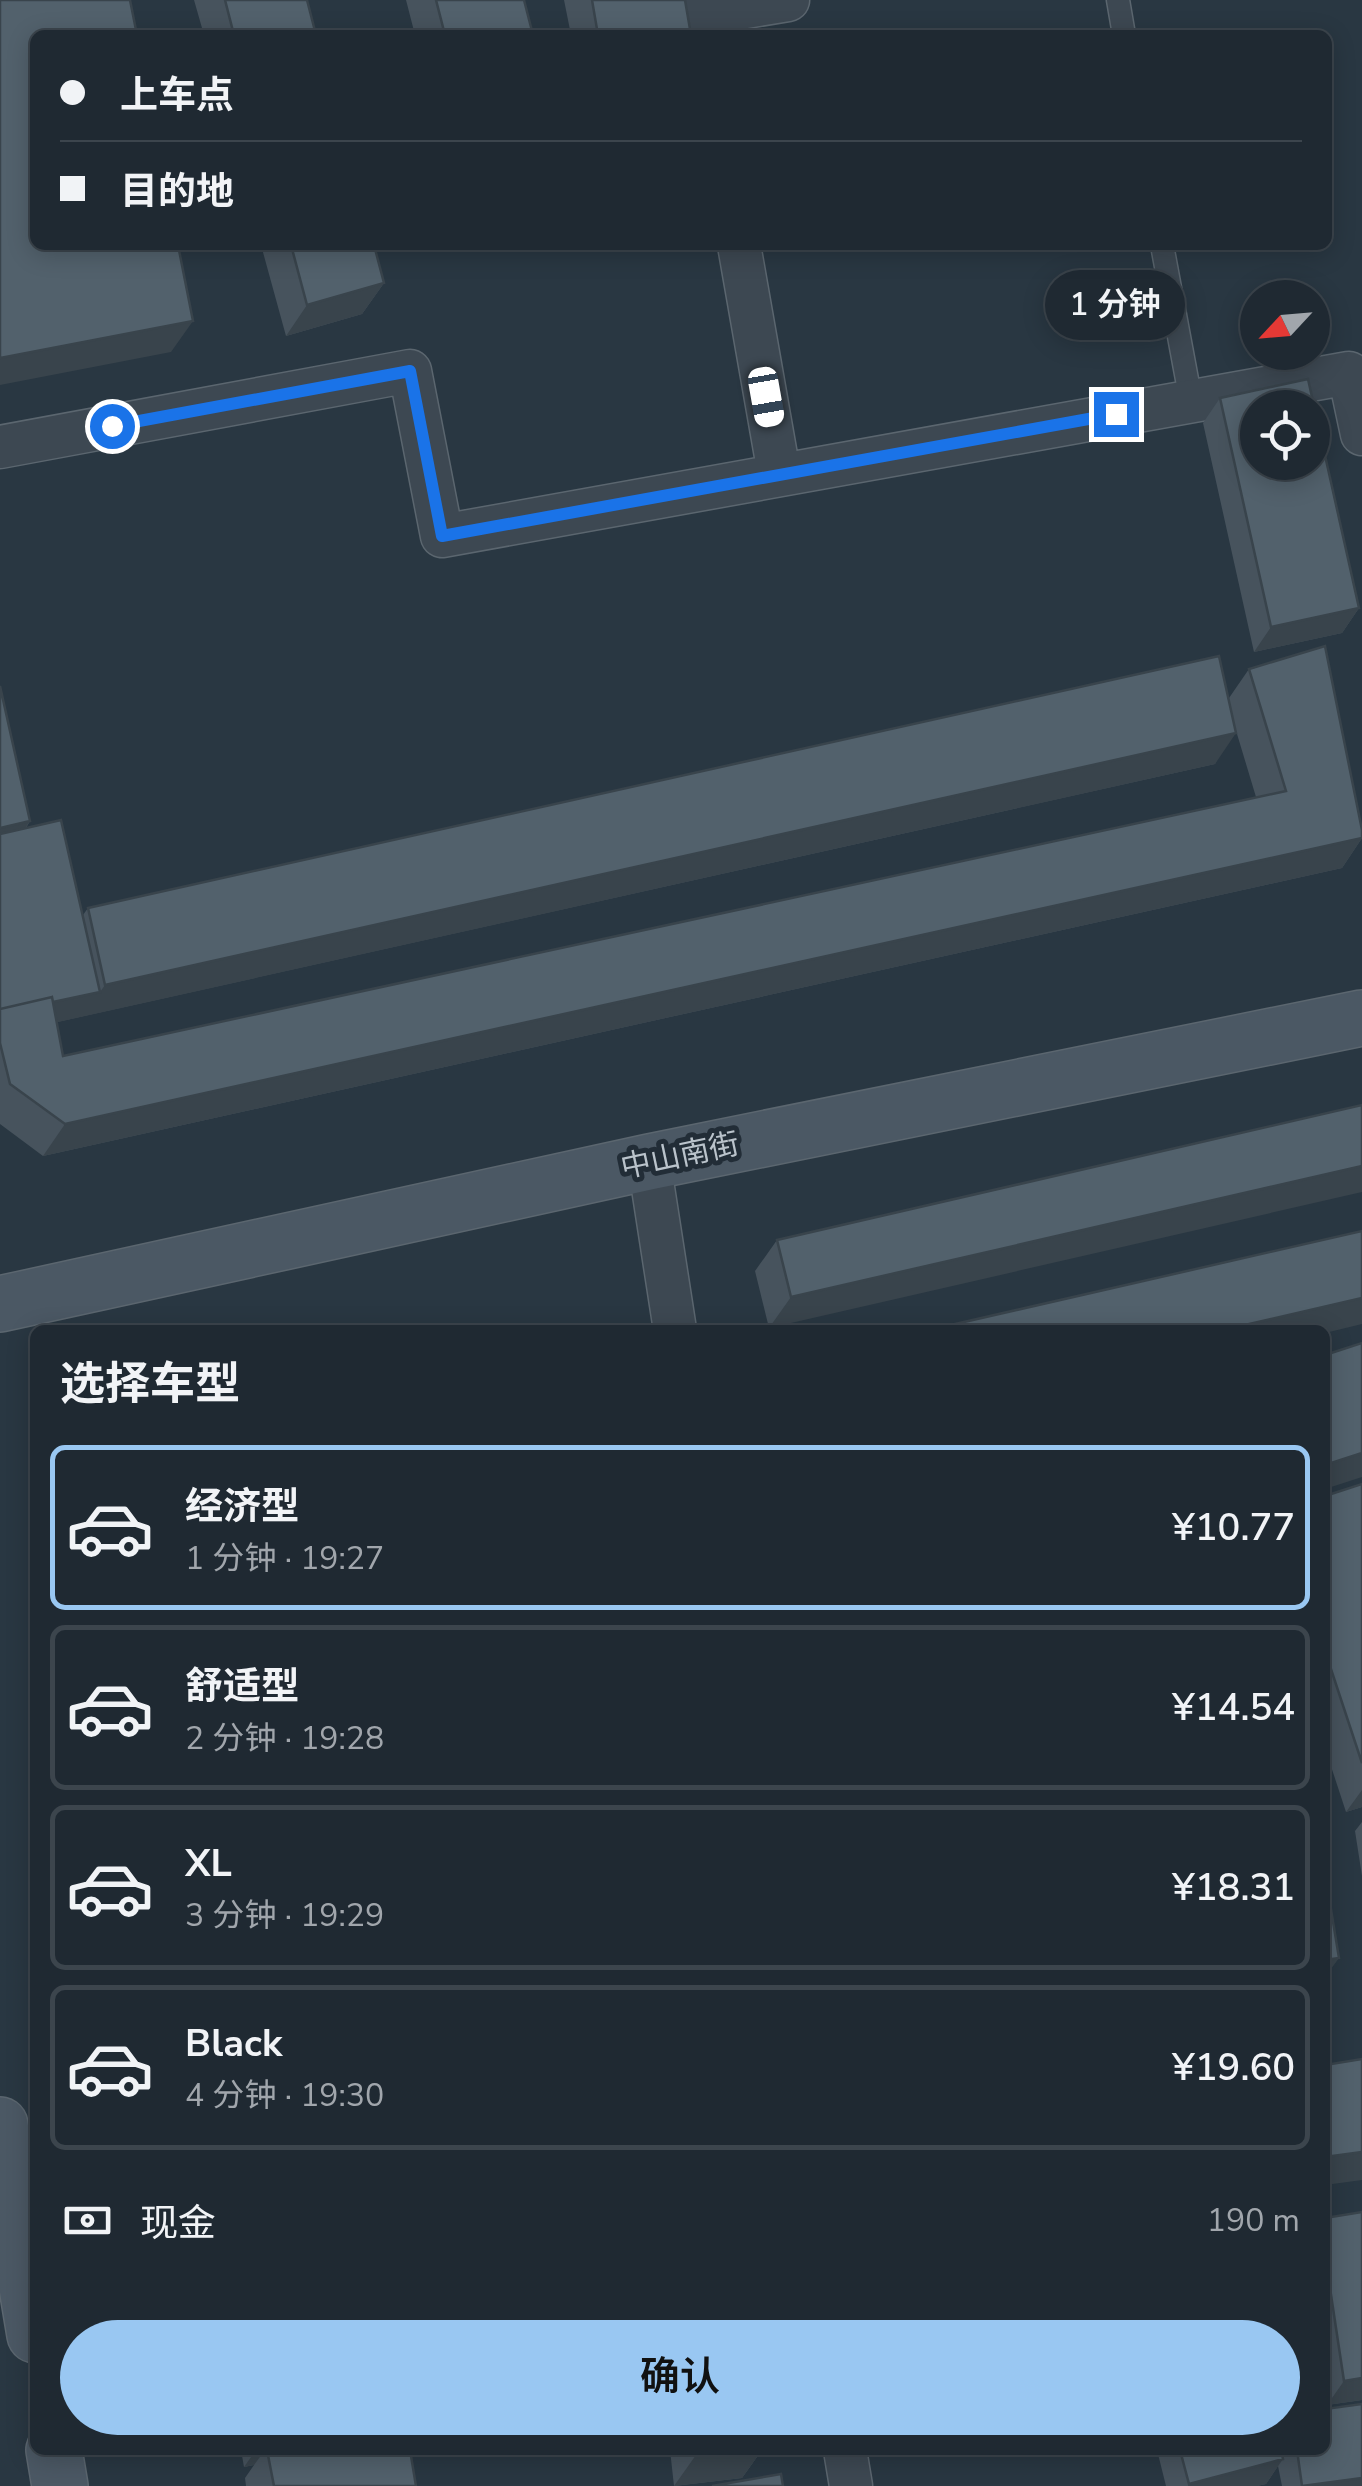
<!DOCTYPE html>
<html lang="zh">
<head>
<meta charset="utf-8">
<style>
	body { margin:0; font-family:"Nunito Sans","Noto Sans SC",sans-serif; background:#27313a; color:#f1f3f6; height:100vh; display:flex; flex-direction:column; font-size:38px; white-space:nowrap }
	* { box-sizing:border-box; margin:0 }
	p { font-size:32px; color:#a1a6ac }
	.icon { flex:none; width:55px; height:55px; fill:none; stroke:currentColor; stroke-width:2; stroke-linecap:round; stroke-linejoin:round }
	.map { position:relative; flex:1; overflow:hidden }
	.side { position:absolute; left:30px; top:1325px; width:1300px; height:1130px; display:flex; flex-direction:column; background:#1f2932; border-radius:15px; box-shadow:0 5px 25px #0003,0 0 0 2px #3c454d }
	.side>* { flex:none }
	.banner { position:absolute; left:30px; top:30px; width:1302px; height:220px; border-radius:15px; box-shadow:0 5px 25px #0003,0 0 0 2px #3c454d; display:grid; align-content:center; height:220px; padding:0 30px; background:#1f2932 }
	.needle { width:65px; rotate:244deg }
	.fabs { position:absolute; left:1240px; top:280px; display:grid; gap:20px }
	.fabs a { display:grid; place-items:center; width:90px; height:90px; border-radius:50%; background:#1f2932; box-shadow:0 5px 25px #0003,0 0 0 2px #3c454d; font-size:50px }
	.end { position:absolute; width:45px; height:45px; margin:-22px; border:12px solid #1a73e8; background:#fff; box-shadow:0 0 0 5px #fff }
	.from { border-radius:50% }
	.bubble { position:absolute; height:70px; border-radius:35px; background:#1f2932; box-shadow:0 5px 25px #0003,0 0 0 2px #3c454d; font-size:32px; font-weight:600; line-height:70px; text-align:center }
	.car { position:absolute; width:30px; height:60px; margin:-30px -15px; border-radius:12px; box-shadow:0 0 8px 2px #0007; background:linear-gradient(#fff 24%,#345 0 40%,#fff 0 76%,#345 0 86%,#fff 0) }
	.banner b { display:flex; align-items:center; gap:35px; height:95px; font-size:38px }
	.banner b+b { border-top:2px solid #3c454d }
	.banner i { width:25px; height:25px; background:#f1f3f6 }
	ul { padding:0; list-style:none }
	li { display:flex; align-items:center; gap:30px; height:165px; margin:0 20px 15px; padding:0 10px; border:5px solid #3c454d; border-radius:15px }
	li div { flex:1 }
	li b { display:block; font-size:38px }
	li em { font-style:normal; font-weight:600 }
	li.current { border-color:#99c7f2 }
	li>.icon { width:90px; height:90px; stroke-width:1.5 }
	h2 { padding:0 30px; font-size:45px; line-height:120px }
	.pay { display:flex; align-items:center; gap:25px; height:110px; padding:0 30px; font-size:38px }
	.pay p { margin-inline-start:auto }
	.primary-button { display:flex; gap:20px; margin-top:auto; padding:20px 30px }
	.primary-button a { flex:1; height:115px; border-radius:60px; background:#99c7f2; color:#111; font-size:40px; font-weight:600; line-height:115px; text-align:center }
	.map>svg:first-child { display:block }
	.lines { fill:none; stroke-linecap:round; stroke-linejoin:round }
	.lane-casing { stroke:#5b666f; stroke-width:25 }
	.street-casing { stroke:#5b666f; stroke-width:45 }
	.secondary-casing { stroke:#5b666f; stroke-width:58 }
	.lane { stroke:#3d4852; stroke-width:22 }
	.street { stroke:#3d4852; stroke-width:42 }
	.secondary { stroke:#4b5864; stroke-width:55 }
	.wall { fill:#47535d; fill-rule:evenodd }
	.shaded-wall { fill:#39444c }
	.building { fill:#52616c; stroke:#39444c; stroke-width:2.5; fill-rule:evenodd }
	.route { stroke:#1a73e8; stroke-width:12 }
	.labels { text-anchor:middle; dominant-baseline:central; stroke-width:10; stroke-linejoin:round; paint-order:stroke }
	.street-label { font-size:30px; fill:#bac3cb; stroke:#222d37 }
</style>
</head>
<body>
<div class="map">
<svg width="1362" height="2486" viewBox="0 0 1362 2486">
	<rect width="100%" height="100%" fill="#293742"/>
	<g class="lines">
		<defs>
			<path id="lane" d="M 1118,0 L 1124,35
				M 1162,245 L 1191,401"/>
			<path id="street" d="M 698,15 L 788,0
				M 739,245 L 779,473
				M 0,447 L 410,371 L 442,536 L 1349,373 L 1362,434
				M 649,1162 L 675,1330
				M 845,2450 L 851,2486"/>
			<path id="secondary" d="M 0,1304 L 649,1162 L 1362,1018
				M 0,2125 L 35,2335
				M 54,2450 L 60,2486"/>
		</defs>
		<use href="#lane" class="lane-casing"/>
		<use href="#street" class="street-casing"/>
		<use href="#secondary" class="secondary-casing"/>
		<use href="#lane" class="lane"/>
		<use href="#street" class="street"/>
		<use href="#secondary" class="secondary"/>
	</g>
	<path class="wall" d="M 194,0 L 307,0 L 316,35 L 204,35 Z
		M 406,0 L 524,0 L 533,35 L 415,35 Z
		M 564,0 L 685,0 L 691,35 L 571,35 Z
		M 261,245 L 374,245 L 384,283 L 362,314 L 286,336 Z
		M 1220,398 L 1359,608 L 1342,633 L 1254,652 L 1203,423 Z
		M 1249,669 L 1362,838 L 1342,868 L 43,1156 L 0,1124 L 0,686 L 30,821 L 26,828 L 83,915 L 88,908 L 1229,698 ZM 1234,724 L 1256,797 L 63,1056 L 57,1022 L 1215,764 Z
		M 1362,1105 L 769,1328 L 755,1271 L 777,1240 Z
		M 1362,1484 L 1362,1807 L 1346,1812 L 1325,1748 L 1325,1496 Z
		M 1362,1822 L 1362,1876 L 1355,1831 Z
		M 1325,2218 L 1362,2400 L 1327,2405 L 1325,2393 Z
		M 241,2450 L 410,2450 L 416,2486 L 246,2486 L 245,2478 L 254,2465 L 244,2467 Z
		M 670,2450 L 762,2450 L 742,2478 L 674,2486 Z
		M 1157,2450 L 1325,2450 L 1362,2486 L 1282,2486 L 1278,2466 L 1266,2484 L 1257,2486 L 1166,2486 Z"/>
	<path class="shaded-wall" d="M 384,283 L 362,314 L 286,336 L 307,305 Z
		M 193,321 L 171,352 L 0,385 L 0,358 Z
		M 1359,608 L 1342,633 L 1254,652 L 1271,627 Z
		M 1236,733 L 1215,764 L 0,1035 L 0,1014 L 100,992 L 105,985 Z
		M 30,821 L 9,852 L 0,854 L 0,828 Z
		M 1362,838 L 1342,868 L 43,1156 L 65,1124 Z
		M 1362,1166 L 1362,1192 L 769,1328 L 791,1297 Z
		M 1362,1298 L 1362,1324 L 1325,1333 L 1325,1330 L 1223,1330 Z
		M 1362,1453 L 1362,1477 L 1325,1489 L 1325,1465 Z
		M 1362,1790 L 1362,1807 L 1346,1812 Z
		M 1339,1958 L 1325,1977 L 1325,1960 Z
		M 1362,2152 L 1362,2180 L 1325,2185 L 1325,2157 Z
		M 1362,2378 L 1362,2400 L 1327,2405 L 1344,2381 Z
		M 256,2450 L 265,2450 L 254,2465 L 244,2467 Z
		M 741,2450 L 762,2450 L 742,2478 L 674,2486 L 696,2455 Z
		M 1283,2459 L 1266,2484 L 1257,2486 L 1188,2486 L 1189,2484 Z
		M 1362,2478 L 1362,2486 L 1306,2486 Z"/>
	<path class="building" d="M 0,0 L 130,0 L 137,35 L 35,35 L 35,245 L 178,245 L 193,321 L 0,358 Z
		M 225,0 L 307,0 L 316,35 L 234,35 Z
		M 436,0 L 524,0 L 533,35 L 445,35 Z
		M 592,0 L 685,0 L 691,35 L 598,35 Z
		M 291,245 L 374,245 L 384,283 L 307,305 Z
		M 1308,379 L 1359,608 L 1271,627 L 1220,398 ZM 1258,408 L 1312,408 L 1312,462 L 1258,462 Z
		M 1325,646 L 1362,830 L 1362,838 L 65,1124 L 10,1084 L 0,1043 L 0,1009 L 52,997 L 63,1056 L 1286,791 L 1249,669 Z
		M 1219,656 L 1236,733 L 105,985 L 88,908 Z
		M 0,686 L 30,821 L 0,828 Z
		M 61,820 L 100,992 L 53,1002 L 52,997 L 0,1009 L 0,834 Z
		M 1362,1105 L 1362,1166 L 791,1297 L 777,1240 Z
		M 1362,1231 L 1362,1298 L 1223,1330 L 929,1330 Z
		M 1362,1343 L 1362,1453 L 1325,1465 L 1325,1355 Z
		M 1362,1484 L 1362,1763 L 1325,1651 L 1325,1496 Z
		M 1325,1873 L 1339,1958 L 1325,1960 Z
		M 1362,2059 L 1362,2152 L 1325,2157 L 1325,2065 Z
		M 1362,2212 L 1362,2378 L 1344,2381 L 1325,2255 L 1325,2218 Z
		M 1362,2404 L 1362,2478 L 1302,2486 L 1297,2450 L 1325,2450 L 1325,2409 Z
		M 267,2450 L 410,2450 L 416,2486 L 274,2486 Z
		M 695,2450 L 741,2450 L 696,2455 Z
		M 1180,2450 L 1281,2450 L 1283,2459 L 1189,2484 Z
		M 781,2474 L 783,2486 L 712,2486 Z"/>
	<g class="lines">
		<path class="route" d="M 112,426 L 410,371 L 442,536 L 1116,414"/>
	</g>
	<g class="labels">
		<g class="street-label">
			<text transform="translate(680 1156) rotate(-12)">中山南街</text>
		</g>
	</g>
</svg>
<div class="fabs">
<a><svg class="needle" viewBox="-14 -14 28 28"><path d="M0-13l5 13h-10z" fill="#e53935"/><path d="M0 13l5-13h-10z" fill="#a1a6ac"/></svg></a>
<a><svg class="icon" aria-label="locate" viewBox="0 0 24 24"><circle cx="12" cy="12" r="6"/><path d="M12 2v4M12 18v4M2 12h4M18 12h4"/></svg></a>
</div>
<i class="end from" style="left:112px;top:426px"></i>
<i class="end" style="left:1116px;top:414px"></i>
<div class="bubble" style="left:1045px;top:270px;width:140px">1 分钟</div>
<i class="car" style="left:766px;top:397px;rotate:170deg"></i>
<div class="banner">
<b><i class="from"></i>上车点</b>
<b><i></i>目的地</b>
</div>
<section class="side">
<h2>选择车型</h2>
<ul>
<li class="current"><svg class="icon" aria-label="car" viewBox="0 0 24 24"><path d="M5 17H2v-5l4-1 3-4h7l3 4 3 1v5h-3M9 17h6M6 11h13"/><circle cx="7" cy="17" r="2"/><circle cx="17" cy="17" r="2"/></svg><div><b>经济型</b><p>1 分钟 · 19:27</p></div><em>¥10.77</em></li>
<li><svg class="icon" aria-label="car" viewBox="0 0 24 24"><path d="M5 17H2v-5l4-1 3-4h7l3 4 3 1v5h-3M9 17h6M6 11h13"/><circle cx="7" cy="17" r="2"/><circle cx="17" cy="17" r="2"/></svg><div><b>舒适型</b><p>2 分钟 · 19:28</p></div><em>¥14.54</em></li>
<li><svg class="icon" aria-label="car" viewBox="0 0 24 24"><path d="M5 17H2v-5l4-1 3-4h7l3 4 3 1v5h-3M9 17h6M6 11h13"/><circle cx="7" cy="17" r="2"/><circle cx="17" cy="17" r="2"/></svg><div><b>XL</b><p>3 分钟 · 19:29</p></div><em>¥18.31</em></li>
<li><svg class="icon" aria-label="car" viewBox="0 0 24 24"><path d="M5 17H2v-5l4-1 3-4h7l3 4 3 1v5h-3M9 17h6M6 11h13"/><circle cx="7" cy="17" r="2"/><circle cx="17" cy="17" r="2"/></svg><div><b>Black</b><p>4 分钟 · 19:30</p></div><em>¥19.60</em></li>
</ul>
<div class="pay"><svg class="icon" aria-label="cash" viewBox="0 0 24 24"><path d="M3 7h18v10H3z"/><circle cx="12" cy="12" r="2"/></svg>现金<p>190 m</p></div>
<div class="primary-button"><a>确认</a></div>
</section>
</div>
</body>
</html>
